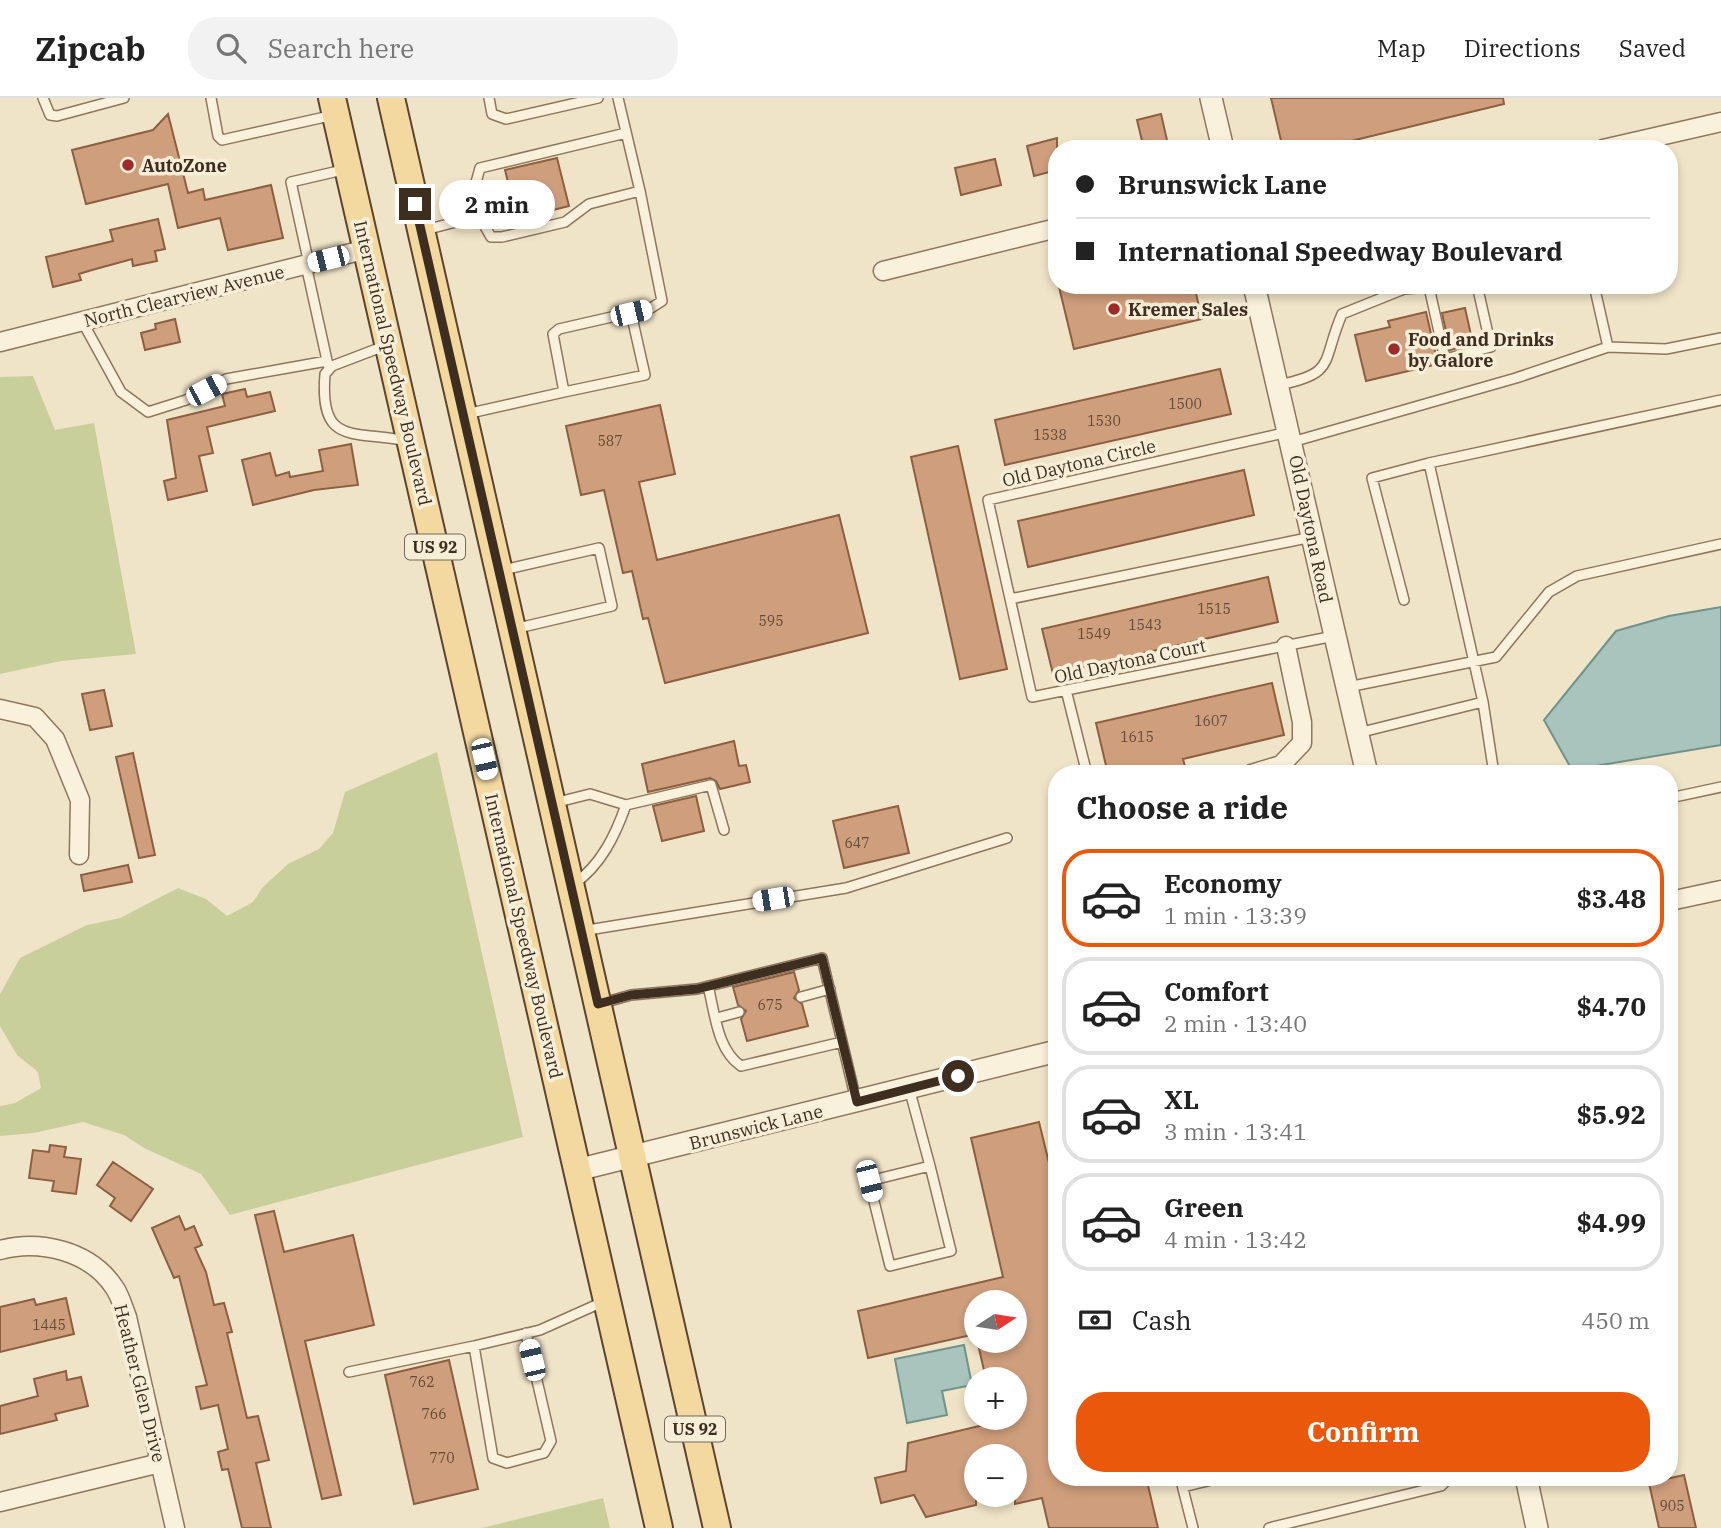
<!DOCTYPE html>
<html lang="en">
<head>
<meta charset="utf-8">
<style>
	body { margin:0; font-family:"IBM Plex Serif",serif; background:#f2f2f2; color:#222; height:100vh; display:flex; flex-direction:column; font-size:26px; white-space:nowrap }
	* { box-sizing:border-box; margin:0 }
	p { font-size:23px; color:#767676 }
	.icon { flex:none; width:38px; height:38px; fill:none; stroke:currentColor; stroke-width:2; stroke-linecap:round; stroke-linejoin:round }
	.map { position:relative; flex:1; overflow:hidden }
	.drawer { position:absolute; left:1048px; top:667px; width:630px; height:721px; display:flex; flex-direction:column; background:#fff; border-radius:28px; box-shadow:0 4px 10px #0003 }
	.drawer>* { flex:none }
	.banner { position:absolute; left:1048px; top:42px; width:630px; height:154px; border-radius:28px; box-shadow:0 4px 10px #0003; display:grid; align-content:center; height:154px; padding:0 28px; background:#fff }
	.needle { width:46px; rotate:78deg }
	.tools { position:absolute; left:964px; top:1192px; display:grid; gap:14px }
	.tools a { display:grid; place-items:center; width:63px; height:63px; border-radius:50%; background:#fff; box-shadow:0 4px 10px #0003; font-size:35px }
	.end { position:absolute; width:32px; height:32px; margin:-16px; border:9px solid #3d2e20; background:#fff; box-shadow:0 0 0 4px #fff }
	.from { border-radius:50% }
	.bubble { position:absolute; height:49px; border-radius:24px; background:#fff; box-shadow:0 4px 10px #0003; font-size:23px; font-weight:700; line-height:49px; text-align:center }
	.car { position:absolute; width:21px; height:42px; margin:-21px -10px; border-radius:9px; box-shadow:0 0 5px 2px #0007; background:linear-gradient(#fff 24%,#345 0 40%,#fff 0 76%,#345 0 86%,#fff 0) }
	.banner b { display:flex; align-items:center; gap:24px; height:66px; font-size:26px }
	.banner b+b { border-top:2px solid #e0e0e0 }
	.banner i { width:18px; height:18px; background:#222 }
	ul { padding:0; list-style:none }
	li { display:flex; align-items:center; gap:21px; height:98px; margin:0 14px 10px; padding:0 14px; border:4px solid #e0e0e0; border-radius:28px }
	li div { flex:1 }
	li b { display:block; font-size:26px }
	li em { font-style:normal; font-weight:700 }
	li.on { border-color:#ea580c }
	li>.icon { width:63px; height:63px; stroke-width:1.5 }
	h2 { padding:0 28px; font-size:32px; line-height:84px }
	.pay { display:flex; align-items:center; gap:18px; height:77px; padding:0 28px; font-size:26px }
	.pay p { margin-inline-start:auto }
	.action { display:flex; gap:14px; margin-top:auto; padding:14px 28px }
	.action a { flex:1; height:80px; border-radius:28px; background:#ea580c; color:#fff; font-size:28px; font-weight:700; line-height:80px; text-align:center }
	header { display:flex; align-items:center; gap:42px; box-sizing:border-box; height:98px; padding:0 35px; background:#fff; border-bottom:2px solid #e0e0e0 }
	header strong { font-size:33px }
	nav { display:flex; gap:38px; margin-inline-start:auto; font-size:24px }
	.search { width:490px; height:63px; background:#f2f2f2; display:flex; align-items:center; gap:18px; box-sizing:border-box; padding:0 24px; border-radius:28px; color:#767676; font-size:26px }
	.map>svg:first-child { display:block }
	.green { fill:#c9cf9b }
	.water { fill:#a9c4bc; stroke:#6f938a; stroke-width:2 }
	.building { fill:#cf9f7d; stroke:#8d5f41; stroke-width:2 }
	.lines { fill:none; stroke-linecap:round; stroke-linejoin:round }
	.service-casing { stroke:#8d765c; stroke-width:12 }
	.minor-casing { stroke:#8d765c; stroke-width:21 }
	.tertiary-casing { stroke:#8d765c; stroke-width:24 }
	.primary-casing { stroke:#5b4430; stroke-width:30 }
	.service { stroke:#faf1dc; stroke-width:9 }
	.minor { stroke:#faf1dc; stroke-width:18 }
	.tertiary { stroke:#faf1dc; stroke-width:21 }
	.primary { stroke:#f3d9a0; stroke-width:26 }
	.route { stroke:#3d2e20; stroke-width:9 }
	.poi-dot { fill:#9e2a2b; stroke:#f7eed8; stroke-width:2.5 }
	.labels { text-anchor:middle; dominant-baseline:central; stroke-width:7; stroke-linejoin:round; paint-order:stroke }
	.number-label { font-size:14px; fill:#624a37 }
	.shield { fill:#f7eed8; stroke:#756857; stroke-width:2 }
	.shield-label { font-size:16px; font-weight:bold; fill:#3d2e20 }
	.poi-label { font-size:18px; font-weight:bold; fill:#3d2e20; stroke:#f7eed8; text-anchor:start }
	.street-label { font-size:18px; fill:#3d2e20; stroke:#f7eed8 }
</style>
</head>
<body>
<header>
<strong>Zipcab</strong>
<div class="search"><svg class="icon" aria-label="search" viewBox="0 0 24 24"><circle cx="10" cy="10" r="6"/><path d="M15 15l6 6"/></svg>Search here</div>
<nav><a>Map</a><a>Directions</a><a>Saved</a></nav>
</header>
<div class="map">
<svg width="1721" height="1430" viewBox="0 0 1721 1430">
	<rect width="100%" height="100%" fill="#f0e4c8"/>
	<path class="green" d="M 33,278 L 55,332 L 94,325 L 136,556 L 61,563 L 0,576 L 0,279 Z
		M 437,654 L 523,1039 L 230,1117 L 201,1076 L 144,1050 L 124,1037 L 83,1024 L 34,1035 L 0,1038 L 0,1008 L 15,1005 L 41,990 L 38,974 L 17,957 L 0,928 L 0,896 L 20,860 L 87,827 L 120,820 L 178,790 L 206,801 L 227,818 L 253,804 L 263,789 L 288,766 L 319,751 L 333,735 L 345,694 Z
		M 603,1400 L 610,1430 L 482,1430 Z"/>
	<path class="water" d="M 1721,509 L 1721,647 L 1572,672 L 1544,622 L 1616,533 L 1669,518 Z
		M 964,1247 L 972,1287 L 942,1293 L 947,1317 L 907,1325 L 895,1261 Z"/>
	<path class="building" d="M 1271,0 L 1503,0 L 1504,6 L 1318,51 L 1283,51 Z
		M 168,16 L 188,95 L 203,91 L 205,102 L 271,87 L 283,140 L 228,152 L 220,120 L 178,130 L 168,86 L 86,106 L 72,52 L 153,32 Z
		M 1161,16 L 1169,51 L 1144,51 L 1137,22 Z
		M 1057,40 L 1057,72 L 1034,78 L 1027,48 Z
		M 557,60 L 569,108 L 517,121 L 505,72 Z
		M 995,61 L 1001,87 L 961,97 L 955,70 Z
		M 158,121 L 165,151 L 155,153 L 157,163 L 133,168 L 132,161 L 92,172 L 79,176 L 81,182 L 53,189 L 46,159 L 113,143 L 110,132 Z
		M 1068,187 L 1194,187 L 1202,221 L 1074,251 L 1059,189 Z
		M 1465,210 L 1473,246 L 1450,252 L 1442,215 Z
		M 1426,214 L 1438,266 L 1366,283 L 1355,237 L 1390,229 L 1388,223 Z
		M 175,221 L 180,244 L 145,252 L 141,235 L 156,231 L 155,226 Z
		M 1220,271 L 1231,316 L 1005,367 L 995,322 Z
		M 245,291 L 247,299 L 270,294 L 275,313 L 207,329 L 213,355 L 199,358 L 207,393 L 168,402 L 164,383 L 176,380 L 167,322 L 225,308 L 222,296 Z
		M 660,307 L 675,376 L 639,384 L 657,462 L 839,417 L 868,535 L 665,585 L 648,520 L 643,521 L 632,473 L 623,475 L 604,392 L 581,397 L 566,328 Z
		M 351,346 L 358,387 L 314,392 L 253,407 L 242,362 L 270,355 L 276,378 L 289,374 L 290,379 L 323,373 L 319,352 Z
		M 958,348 L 1007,571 L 960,581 L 911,359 Z
		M 1244,372 L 1254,417 L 1028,469 L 1018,423 Z
		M 1268,479 L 1278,524 L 1053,576 L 1042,531 Z
		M 1272,585 L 1284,637 L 1183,661 L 1187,676 L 1108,676 L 1096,625 Z
		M 104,592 L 112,628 L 90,632 L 82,596 Z
		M 734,643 L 739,668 L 746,667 L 750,684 L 720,691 L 716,683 L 710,680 L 648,694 L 642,666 Z
		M 133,655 L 155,757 L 139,760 L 116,659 Z
		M 696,698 L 704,733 L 662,743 L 653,708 Z
		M 898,708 L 909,755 L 844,770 L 833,723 Z
		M 128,767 L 132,784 L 84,793 L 81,777 Z
		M 794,874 L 799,892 L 794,900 L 802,906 L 808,928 L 747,943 L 741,921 L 746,913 L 738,907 L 733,889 Z
		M 1039,1024 L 1057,1098 L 1057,1379 L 1146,1379 L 1158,1430 L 1049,1430 L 1042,1400 L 1015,1406 L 1015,1358 L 976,1358 L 976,1407 L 926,1419 L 914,1397 L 881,1405 L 875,1380 L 906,1373 L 908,1345 L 996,1324 L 995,1320 L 1015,1320 L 1015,1281 L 986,1281 L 977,1242 L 1015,1242 L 1015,1204 L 976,1204 L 976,1236 L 868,1260 L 858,1213 L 1003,1179 L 971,1040 Z
		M 50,1047 L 66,1049 L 64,1059 L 81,1061 L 76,1096 L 52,1093 L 54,1083 L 29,1080 L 33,1052 L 49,1054 Z
		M 113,1064 L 153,1091 L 131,1123 L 110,1108 L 115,1100 L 97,1087 Z
		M 274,1113 L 284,1154 L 353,1137 L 374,1227 L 305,1243 L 341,1397 L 322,1401 L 255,1117 Z
		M 179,1118 L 185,1132 L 194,1128 L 202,1147 L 195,1150 L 206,1174 L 214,1207 L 224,1205 L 232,1234 L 227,1235 L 247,1320 L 258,1318 L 269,1362 L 256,1365 L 271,1430 L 242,1430 L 228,1371 L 222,1372 L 218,1354 L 228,1351 L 218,1307 L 201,1311 L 196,1289 L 207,1287 L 179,1178 L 174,1180 L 152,1130 Z
		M 66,1200 L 74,1236 L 0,1254 L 0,1209 L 34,1201 L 36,1207 Z
		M 449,1262 L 478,1391 L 414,1406 L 385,1277 Z
		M 66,1273 L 67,1282 L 81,1279 L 88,1308 L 55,1316 L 57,1322 L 0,1336 L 0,1308 L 38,1298 L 34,1281 Z
		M 1684,1377 L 1696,1430 L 1659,1430 L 1649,1385 Z"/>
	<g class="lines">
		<defs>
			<path id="service" d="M 43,0 L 50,17 L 57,18 L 124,0
				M 211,0 L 218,38 L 222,42 L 334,17
				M 489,0 L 492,16 L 506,21 L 598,0
				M 479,118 L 475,88 L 480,70 L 626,35
				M 425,132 L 479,118 L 491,139 L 502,139 L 565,124 L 589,106 L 640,93 L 618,0
				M 309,166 L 291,84 L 347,71
				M 306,167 L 328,267
				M 1429,189 L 1445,261 L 1491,249 L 1477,187
				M 1404,191 L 1452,187
				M 82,223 L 121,294 L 148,314 L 186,302 L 226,281 L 327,263
				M 387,247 L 332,268 L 325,276 C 319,349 354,332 407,343
				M 1608,249 L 1666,251 L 1721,240
				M 1279,287 C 1337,275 1321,265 1342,216 L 1404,191 L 1403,187
				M 564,294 L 645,277 L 631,215
				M 466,316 L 564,294 L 553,236 L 559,231 L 651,210 L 662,203 L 640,93
				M 1288,334 L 988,402 L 1032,599 L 1334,538
				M 1292,344 L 1516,280 L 1608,249 L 1594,187
				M 503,472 L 599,450 L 612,508 L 514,531
				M 1010,501 L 1312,439
				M 1404,502 L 1372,380 L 1429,365
				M 1348,589 L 1496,559 L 1549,494 L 1577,478 L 1721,446
				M 1066,592 L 1087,676
				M 1483,604 L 1429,365 L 1721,302
				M 1358,635 L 1483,604 L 1494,676
				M 1670,700 L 1721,689
				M 554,705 L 590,696 L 626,707 L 711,687 L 724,732
				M 574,786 C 601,767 615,738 626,707
				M 582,833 L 846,790 L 1007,740
				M 708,888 C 715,915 717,952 741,968 L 842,944
				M 801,899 L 830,891
				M 599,906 L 631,897 L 697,891 L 822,860 L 856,1002
				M 717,920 L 739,914
				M 909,990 L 930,1068 L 869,1083 L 890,1168 L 951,1153 L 930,1068
				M 526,1235 L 551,1343 L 544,1355 L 507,1365 L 493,1360 L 474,1248 L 540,1232 L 605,1203
				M 349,1274 L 474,1248
				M 1180,1379 L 1193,1430
				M 1183,1389 L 1224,1379
				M 1269,1430 L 1441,1388 L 1450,1379"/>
			<path id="minor" d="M 1603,51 L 1721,24
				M 883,173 L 1057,130
				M 0,244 L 367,151
				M 0,611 L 35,619 L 55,641 L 80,702 L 79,757
				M 1251,676 L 1281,667 L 1302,645 L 1302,624 L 1286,548
				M 1670,803 L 1721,792
				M 0,1152 C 40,1141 90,1153 114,1189 C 120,1197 123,1209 127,1219 L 175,1430
				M 0,1404 L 160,1365"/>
			<path id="tertiary" d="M 1211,0 L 1223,51
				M 1254,187 L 1367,676
				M 577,1072 L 1057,953
				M 1526,1379 L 1537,1430"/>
			<path id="primary" d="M 332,0 L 659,1430
				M 391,0 L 717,1430"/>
		</defs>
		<use href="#service" class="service-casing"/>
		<use href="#minor" class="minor-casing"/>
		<use href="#tertiary" class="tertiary-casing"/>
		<use href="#primary" class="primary-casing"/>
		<use href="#service" class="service"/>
		<use href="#minor" class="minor"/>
		<use href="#tertiary" class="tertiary"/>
		<use href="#primary" class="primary"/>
	</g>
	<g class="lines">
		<path class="route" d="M 415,106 L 598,906 L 631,897 L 697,891 L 822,860 L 857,1004 L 958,978"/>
	</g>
	<g class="poi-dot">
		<circle cx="128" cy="67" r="7"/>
		<circle cx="1114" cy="211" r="7"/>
		<circle cx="1394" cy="251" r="7"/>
	</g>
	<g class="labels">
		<g class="number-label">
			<text x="1185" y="306">1500</text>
			<text x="1104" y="323">1530</text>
			<text x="1050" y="337">1538</text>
			<text x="610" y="343">587</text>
			<text x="1214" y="511">1515</text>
			<text x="771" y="523">595</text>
			<text x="1145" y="527">1543</text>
			<text x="1094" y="536">1549</text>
			<text x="1211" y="623">1607</text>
			<text x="1137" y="639">1615</text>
			<text x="857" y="745">647</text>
			<text x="770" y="907">675</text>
			<text x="49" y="1227">1445</text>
			<text x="422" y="1284">762</text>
			<text x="434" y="1316">766</text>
			<text x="442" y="1360">770</text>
			<text x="1672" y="1408">905</text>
		</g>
		<g class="shield">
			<rect x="405" y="436.5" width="60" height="25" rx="5"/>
			<rect x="665" y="1318.5" width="60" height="25" rx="5"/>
		</g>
		<g class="shield-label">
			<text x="435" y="449">US 92</text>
			<text x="695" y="1331">US 92</text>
		</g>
		<g class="poi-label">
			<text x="142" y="67">AutoZone</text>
			<text x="1128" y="211">Kremer Sales</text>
			<text x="1408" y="241">Food and Drinks<tspan x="1408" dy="21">by Galore</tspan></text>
		</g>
		<g class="street-label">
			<text transform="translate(184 198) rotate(-14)">North Clearview Avenue</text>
			<text transform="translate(393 265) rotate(77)">International Speedway Boulevard</text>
			<text transform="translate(1079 365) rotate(-13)">Old Daytona Circle</text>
			<text transform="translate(1311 431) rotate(78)">Old Daytona Road</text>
			<text transform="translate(1130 563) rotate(-12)">Old Daytona Court</text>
			<text transform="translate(524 838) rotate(77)">International Speedway Boulevard</text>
			<text transform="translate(756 1029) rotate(-14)">Brunswick Lane</text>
			<text transform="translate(140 1285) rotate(76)">Heather Glen Drive</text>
		</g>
	</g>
</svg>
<div class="tools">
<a><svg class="needle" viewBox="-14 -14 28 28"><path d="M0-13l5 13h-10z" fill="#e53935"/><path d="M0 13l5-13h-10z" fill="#767676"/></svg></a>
<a>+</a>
<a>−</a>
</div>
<i class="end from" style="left:958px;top:978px"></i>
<i class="end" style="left:415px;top:106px"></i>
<div class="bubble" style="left:439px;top:82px;width:116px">2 min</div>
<i class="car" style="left:328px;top:161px;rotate:256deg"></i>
<i class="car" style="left:631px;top:215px;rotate:77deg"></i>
<i class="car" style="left:206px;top:292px;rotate:62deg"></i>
<i class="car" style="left:484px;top:661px;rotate:167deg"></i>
<i class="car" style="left:773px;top:801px;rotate:261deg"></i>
<i class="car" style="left:869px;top:1083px;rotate:166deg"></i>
<i class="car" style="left:532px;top:1262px;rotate:347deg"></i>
<div class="banner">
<b><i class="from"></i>Brunswick Lane</b>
<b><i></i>International Speedway Boulevard</b>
</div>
<section class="drawer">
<h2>Choose a ride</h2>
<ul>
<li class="on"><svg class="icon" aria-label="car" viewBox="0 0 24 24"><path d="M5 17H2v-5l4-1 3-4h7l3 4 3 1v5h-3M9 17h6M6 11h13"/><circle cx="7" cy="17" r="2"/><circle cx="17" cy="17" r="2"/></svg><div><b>Economy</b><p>1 min · 13:39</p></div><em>$3.48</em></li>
<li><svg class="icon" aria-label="car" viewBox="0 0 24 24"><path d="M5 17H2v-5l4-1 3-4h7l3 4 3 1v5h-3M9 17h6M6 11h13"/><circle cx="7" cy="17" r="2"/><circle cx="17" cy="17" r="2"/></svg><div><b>Comfort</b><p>2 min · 13:40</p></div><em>$4.70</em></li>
<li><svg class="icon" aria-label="car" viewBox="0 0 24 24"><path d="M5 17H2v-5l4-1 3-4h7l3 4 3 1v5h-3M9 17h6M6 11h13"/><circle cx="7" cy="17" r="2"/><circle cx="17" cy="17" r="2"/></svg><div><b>XL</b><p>3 min · 13:41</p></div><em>$5.92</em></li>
<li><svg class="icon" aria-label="car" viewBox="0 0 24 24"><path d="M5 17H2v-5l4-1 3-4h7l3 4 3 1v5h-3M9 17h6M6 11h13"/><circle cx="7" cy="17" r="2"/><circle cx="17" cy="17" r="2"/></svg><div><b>Green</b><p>4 min · 13:42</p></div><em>$4.99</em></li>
</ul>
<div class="pay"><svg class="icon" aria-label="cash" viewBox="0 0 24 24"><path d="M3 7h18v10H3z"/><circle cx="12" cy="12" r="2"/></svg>Cash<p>450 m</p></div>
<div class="action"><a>Confirm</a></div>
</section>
</div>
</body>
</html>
